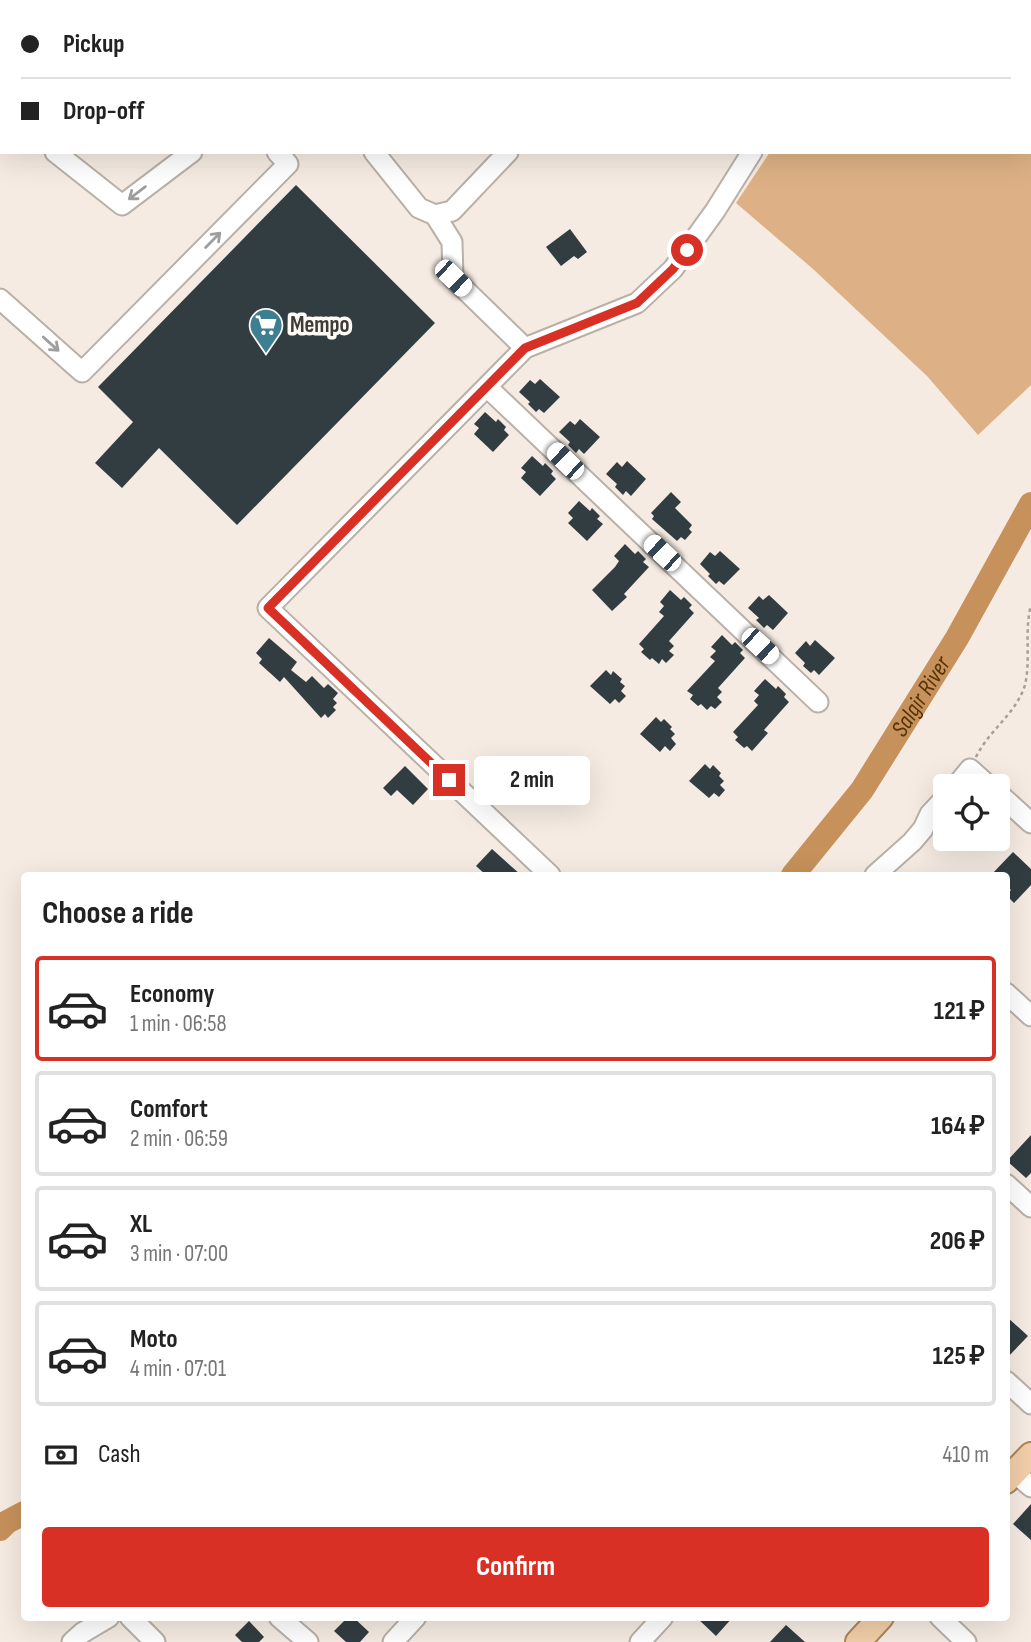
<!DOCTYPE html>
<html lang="en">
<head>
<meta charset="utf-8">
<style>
	body { margin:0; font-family:"Sofia Sans Condensed",sans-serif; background:#f2f2f2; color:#222; height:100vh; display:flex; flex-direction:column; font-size:26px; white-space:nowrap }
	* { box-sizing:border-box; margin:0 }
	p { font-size:23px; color:#767676 }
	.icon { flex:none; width:38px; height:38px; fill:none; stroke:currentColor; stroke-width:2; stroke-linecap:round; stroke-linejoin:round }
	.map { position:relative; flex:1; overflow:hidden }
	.side { position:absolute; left:21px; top:872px; width:989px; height:749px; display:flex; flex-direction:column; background:#fff; border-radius:7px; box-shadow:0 7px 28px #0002 }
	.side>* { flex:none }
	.banner { position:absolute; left:0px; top:0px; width:1032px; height:154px; box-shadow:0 7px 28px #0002; display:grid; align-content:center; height:154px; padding:0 21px; background:#fff }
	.controls { position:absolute; left:933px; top:774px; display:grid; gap:14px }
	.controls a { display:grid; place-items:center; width:77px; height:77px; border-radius:7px; background:#fff; box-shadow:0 7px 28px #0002; font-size:35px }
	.end { position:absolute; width:32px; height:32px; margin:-16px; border:9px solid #d93025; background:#fff; box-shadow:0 0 0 4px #fff }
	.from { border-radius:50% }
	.bubble { position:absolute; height:49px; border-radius:7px; background:#fff; box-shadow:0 7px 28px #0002; font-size:23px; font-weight:700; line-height:49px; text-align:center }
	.car { position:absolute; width:21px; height:42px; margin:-21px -10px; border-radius:9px; box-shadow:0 0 5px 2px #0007; background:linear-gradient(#fff 24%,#345 0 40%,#fff 0 76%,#345 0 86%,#fff 0) }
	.banner b { display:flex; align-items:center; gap:24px; height:66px; font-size:26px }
	.banner b+b { border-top:2px solid #e0e0e0 }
	.banner i { width:18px; height:18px; background:#222 }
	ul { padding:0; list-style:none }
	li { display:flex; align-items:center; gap:21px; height:105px; margin:0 14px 10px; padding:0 7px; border:4px solid #e0e0e0; border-radius:7px }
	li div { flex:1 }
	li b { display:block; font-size:26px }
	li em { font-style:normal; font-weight:700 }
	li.current { border-color:#d93025 }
	li>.icon { width:63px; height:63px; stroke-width:1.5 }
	h2 { padding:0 21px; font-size:32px; line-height:84px }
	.pay { display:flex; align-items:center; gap:18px; height:77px; padding:0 21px; font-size:26px }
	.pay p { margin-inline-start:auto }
	.action { display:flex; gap:14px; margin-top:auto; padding:14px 21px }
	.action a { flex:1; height:80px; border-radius:7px; background:#d93025; color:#fff; font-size:28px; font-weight:700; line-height:80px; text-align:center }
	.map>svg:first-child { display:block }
	.green { fill:#ddb185 }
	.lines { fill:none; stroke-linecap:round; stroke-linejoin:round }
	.river { stroke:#c6915a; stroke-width:24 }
	.building { fill:#323d41 }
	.minor-casing { stroke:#b9b0a7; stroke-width:23 }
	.major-casing { stroke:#ae855c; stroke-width:28 }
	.path { stroke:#a69f98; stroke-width:2.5; stroke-dasharray:3.5 3.5; stroke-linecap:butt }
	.minor { stroke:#fff; stroke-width:19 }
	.major { stroke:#f2cea9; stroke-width:24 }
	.oneway { stroke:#9f9e9c }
	.route { stroke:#d93025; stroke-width:9 }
	.labels { text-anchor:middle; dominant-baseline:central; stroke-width:7; stroke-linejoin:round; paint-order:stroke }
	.poi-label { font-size:23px; font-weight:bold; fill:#3f3c38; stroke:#fefaf6; text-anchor:start }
	.water-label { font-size:24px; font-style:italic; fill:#563305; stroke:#fefaf6 }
</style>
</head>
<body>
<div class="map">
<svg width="1031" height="1642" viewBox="0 0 1031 1642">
	<rect width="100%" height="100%" fill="#f5ebe2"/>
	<path class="green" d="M 891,0 L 1031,0 L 1031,385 L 978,435 L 927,376 L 813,269 L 736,203 L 770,152 L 1031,152 L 1031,2 L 890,2 Z"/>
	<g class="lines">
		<g class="river">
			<path id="s1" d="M 793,875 L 862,790 L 957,638 L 1031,504"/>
			<path d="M 0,1529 L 7,1522 L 24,1513"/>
		</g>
	</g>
	<path class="building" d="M 296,185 L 435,323 L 237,525 L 159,448 L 122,488 L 95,463 L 133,422 L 98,387 Z
		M 570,229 L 587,252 L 578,259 L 574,256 L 561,266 L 546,247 Z
		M 540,379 L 560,397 L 544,413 L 539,409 L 536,412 L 528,404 L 530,402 L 519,392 L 530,380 L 535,384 Z
		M 485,412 L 496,422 L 498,419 L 506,427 L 504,430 L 509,435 L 493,452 L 474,434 L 479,428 L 474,424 Z
		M 580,419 L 600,437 L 584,454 L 579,449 L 576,453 L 568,445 L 570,442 L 559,432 L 570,421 L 575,425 Z
		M 532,456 L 543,466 L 545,463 L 553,471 L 551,474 L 556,479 L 540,496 L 521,478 L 526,472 L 521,468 Z
		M 627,461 L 646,479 L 631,496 L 626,491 L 623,495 L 615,487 L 617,484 L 606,474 L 617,462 L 622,467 Z
		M 671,492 L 681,502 L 675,508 L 692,525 L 689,529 L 692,532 L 685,540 L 681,537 L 677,541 L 652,519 L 654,516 L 651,513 Z
		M 579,501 L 590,511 L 592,508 L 600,516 L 597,519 L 603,524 L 587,541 L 568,523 L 573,518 L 568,513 Z
		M 625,544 L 635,554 L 638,551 L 646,559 L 643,562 L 649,567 L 624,594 L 627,597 L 612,611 L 592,590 L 615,567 L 619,561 L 614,556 Z
		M 720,551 L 740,569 L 724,585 L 719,581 L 716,584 L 708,576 L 710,574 L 700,564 L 710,552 L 715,556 Z
		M 670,590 L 681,600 L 684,597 L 692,605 L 689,608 L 694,613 L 669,641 L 674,646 L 669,651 L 674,655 L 666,663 L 662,659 L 659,664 L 652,658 L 650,660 L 641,652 L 644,649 L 639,644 L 664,616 L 659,612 L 664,606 L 660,602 Z
		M 769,595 L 788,613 L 773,630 L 767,625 L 764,628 L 756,620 L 759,618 L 748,608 L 759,596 L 763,600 Z
		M 722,635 L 732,645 L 735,642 L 743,650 L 740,653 L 745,658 L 718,688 L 722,692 L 717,697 L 722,702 L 715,709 L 711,706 L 707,710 L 701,704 L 698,706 L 690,699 L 693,695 L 687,691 L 715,661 L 710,657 L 716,651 L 711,647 Z
		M 269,638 L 297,662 L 291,670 L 306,682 L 312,676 L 324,688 L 328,684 L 338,693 L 333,699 L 337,703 L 333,707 L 336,710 L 328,718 L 325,714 L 321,718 L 284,677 L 280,682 L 259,663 L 262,659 L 256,653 Z
		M 815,640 L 835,658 L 819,675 L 814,670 L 811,673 L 803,666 L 805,663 L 795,653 L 806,641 L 810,646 Z
		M 606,670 L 611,675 L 613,671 L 622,679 L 620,682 L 625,686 L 621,691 L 626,696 L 619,703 L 615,699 L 610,704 L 590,686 Z
		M 765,679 L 776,689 L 778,686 L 786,694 L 784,697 L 789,702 L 764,730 L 768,733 L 752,751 L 747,746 L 744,748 L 735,740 L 738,737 L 733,732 L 758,705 L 754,701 L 759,695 L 754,691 Z
		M 656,717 L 661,722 L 664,719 L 672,727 L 670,729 L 675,734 L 671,738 L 676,744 L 670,751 L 665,746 L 660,752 L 640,734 Z
		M 705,764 L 710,769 L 713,765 L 721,773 L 719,776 L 724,781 L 720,785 L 725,790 L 719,797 L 714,793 L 709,798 L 689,781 Z
		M 405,766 L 428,789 L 413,805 L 397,790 L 391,796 L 383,788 Z
		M 492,849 L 512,867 L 521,875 L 486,875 L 476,866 Z
		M 1013,852 L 1031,869 L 1031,885 L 1014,903 L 1006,895 L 1011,890 L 1006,886 L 1006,875 L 991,875 Z
		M 1031,1135 L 1031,1173 L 1026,1178 L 1007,1161 Z
		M 1006,1316 L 1028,1336 L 1006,1359 Z
		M 1031,1504 L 1031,1540 L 1013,1524 Z
		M 348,1617 L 353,1617 L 369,1632 L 360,1642 L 346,1642 L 334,1631 Z
		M 696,1617 L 733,1617 L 716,1636 Z
		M 249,1621 L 264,1637 L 259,1642 L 242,1642 L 235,1635 Z
		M 786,1625 L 805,1642 L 770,1642 Z"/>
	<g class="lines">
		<defs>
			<path id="minor" d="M 235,0 L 237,2
				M 187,2 L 187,0
				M 423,2 L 425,0
				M 638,2 L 639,0
				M 863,2 L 864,0
				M 0,102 L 2,104
				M 55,152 L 122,205 L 192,152
				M 374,152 L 419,208 L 435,215 L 452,211 L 508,152
				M 435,215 L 452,242 L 453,278 L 525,348 L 268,608 L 550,875
				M 0,299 L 82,372 L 288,164 L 277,152
				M 525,348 L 637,303 L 673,269 L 715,211 L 752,152
				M 487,387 L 818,702
				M 956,786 L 970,769 L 989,786
				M 998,793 L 1031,823
				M 875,875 L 912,842 L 923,829 L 930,814 L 945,798
				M 1006,993 L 1031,1016
				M 1006,1184 L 1031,1207
				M 1006,1381 L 1031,1404
				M 1014,1472 L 1031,1487
				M 130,1617 L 155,1642
				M 279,1617 L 308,1642
				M 940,1617 L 966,1642
				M 72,1642 L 82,1633 L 109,1617
				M 393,1642 L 416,1617
				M 640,1642 L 663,1617"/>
			<path id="major" d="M 1006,1481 L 1031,1455
				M 858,1642 L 881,1617"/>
		</defs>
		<use href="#minor" class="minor-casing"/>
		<use href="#major" class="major-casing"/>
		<path class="path" d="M 976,757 C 989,730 1016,714 1025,685 C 1031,659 1024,631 1031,605"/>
		<use href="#minor" class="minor"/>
		<use href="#major" class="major"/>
	</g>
	<defs><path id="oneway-shaft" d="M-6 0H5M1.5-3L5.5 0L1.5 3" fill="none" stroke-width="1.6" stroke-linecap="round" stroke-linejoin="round" transform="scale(1.75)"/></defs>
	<g class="oneway">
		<use href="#oneway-shaft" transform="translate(137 193) rotate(143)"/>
		<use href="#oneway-shaft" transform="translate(213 240) rotate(-45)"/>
		<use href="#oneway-shaft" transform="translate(51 344) rotate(42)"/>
	</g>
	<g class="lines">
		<path class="route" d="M 449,780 L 268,608 L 525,348 L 637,303 L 673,269 L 687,250"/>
	</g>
	<defs>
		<symbol id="supermarket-pin" viewBox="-11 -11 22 30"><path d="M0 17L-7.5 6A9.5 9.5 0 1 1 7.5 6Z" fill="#3d7e90" stroke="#fefaf6"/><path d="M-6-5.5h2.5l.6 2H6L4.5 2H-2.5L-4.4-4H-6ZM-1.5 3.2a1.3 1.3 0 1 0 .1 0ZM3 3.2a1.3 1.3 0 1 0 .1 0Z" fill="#fff"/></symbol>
	</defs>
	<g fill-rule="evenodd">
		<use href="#supermarket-pin" x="247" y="306" width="38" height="52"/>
	</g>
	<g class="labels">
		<g class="poi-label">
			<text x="290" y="325">Метро</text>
		</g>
		<g class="water-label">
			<text stroke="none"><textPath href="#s1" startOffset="220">Salgir River</textPath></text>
		</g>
	</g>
</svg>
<div class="controls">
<a><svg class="icon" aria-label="locate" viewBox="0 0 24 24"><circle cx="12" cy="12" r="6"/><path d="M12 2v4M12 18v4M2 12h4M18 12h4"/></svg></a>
</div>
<i class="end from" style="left:687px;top:250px"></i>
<i class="end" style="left:449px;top:780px"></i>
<div class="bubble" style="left:474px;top:756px;width:116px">2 min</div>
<i class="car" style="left:453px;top:278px;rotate:134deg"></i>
<i class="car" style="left:565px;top:461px;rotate:314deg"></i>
<i class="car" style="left:662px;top:553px;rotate:313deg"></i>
<i class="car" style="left:760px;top:646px;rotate:133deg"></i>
<div class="banner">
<b><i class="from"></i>Pickup</b>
<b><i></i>Drop-off</b>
</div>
<section class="side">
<h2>Choose a ride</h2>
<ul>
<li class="current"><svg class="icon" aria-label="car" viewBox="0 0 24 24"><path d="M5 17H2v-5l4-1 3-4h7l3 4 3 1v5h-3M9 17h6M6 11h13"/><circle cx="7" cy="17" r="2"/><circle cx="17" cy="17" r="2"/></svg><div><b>Economy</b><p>1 min · 06:58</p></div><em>121 ₽</em></li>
<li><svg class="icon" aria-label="car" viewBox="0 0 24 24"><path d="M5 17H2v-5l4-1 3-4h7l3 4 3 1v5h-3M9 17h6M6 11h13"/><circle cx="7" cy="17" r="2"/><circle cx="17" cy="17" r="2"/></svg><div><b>Comfort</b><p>2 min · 06:59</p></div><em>164 ₽</em></li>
<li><svg class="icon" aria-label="car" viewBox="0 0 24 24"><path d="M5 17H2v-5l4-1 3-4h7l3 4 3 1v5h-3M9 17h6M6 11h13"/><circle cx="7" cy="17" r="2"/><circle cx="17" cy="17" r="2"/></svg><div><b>XL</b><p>3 min · 07:00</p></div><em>206 ₽</em></li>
<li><svg class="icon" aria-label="car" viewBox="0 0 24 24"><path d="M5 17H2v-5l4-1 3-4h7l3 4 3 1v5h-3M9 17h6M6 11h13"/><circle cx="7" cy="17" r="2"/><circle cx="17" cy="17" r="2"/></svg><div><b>Moto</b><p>4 min · 07:01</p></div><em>125 ₽</em></li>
</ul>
<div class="pay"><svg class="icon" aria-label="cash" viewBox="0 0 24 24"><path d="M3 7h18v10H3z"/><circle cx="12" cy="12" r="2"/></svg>Cash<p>410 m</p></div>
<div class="action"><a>Confirm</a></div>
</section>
</div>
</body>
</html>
